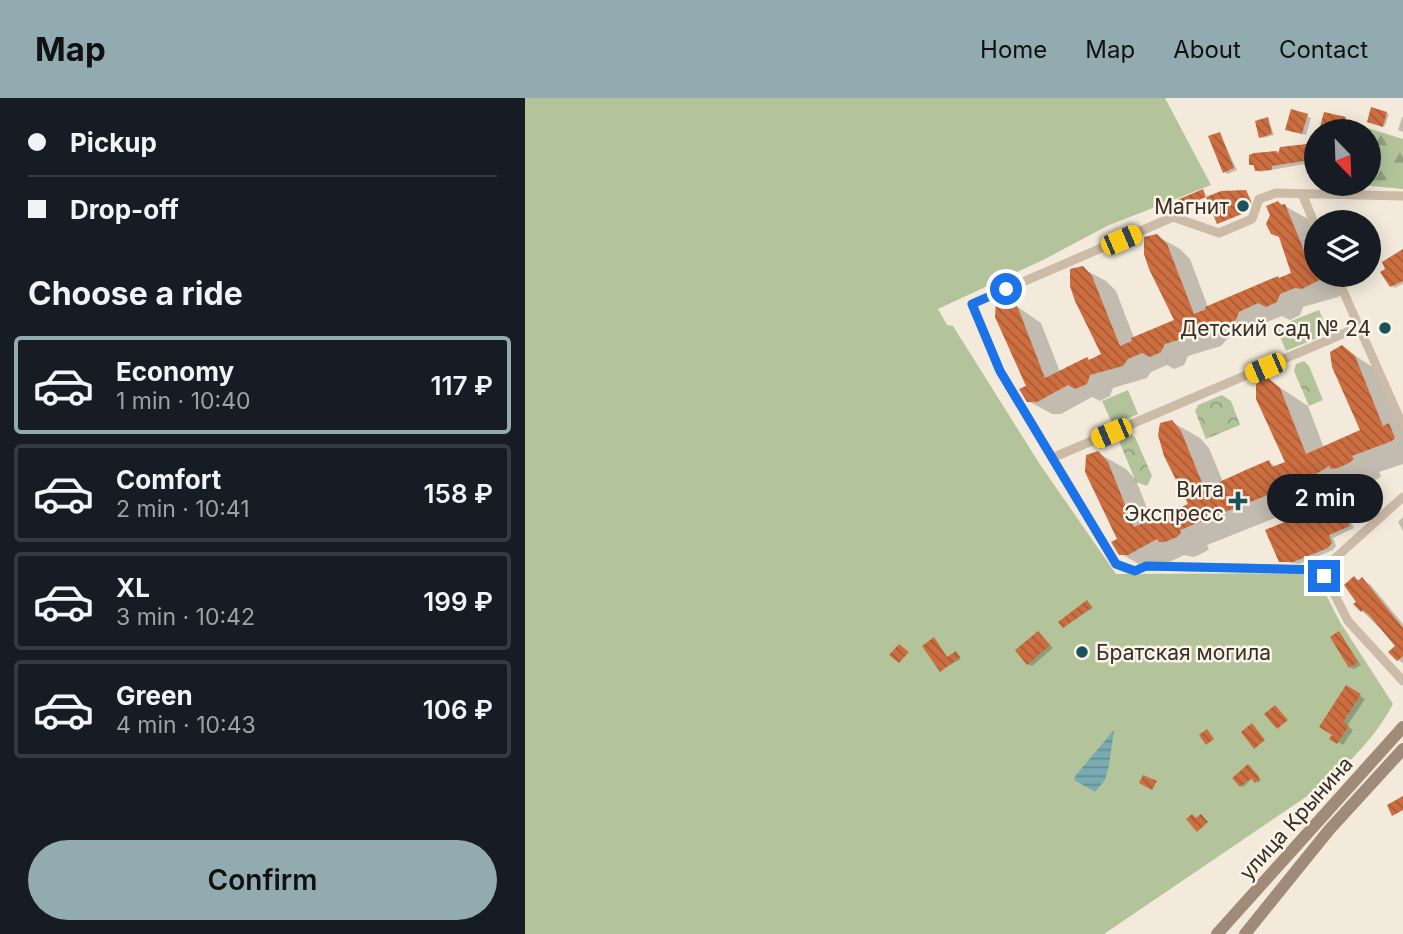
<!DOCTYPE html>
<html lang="en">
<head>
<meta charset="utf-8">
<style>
	body { margin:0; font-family:Inter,sans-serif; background:#20242c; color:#f1f3f6; height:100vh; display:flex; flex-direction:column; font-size:26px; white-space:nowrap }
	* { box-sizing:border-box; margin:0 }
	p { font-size:23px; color:#9ea1a6 }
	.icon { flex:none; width:38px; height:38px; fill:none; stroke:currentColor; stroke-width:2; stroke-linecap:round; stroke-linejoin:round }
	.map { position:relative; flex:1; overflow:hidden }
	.details { display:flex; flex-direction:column; background:#171b24; width:525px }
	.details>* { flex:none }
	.hud { display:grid; align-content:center; height:154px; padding:0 28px; background:#171b24 }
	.needle { width:46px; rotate:157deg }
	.buttons { position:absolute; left:779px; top:21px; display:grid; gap:14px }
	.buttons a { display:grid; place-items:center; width:77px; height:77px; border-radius:50%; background:#171b24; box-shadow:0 4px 18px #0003; font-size:35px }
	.end { position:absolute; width:32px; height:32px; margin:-16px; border:9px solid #1a73e8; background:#fff; box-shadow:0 0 0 4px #fff }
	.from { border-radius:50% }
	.bubble { position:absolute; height:49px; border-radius:24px; background:#171b24; box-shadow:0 4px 18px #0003; font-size:23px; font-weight:600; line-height:49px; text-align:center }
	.car { position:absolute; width:21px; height:42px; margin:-21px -10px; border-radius:9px; box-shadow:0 0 5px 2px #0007; background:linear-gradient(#f5c518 24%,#345 0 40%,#f5c518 0 76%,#345 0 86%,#f5c518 0) }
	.hud b { display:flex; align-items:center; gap:24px; height:66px; font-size:26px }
	.hud b+b { border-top:2px solid #363941 }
	.hud i { width:18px; height:18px; background:#f1f3f6 }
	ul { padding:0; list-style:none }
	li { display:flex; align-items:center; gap:21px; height:98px; margin:0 14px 10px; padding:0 14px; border:4px solid #363941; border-radius:7px }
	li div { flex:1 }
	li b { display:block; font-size:26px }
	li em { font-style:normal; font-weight:600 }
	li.selected { border-color:#91abb1 }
	li>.icon { width:63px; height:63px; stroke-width:1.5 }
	h2 { padding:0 28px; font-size:32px; line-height:84px }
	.action { display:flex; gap:14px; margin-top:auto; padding:14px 28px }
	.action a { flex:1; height:80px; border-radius:42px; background:#91abb1; color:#111; font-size:28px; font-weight:600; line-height:80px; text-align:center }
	header { display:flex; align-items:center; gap:42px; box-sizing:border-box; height:98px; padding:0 35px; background:#91abb1; color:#111 }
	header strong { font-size:33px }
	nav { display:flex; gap:38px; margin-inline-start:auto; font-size:24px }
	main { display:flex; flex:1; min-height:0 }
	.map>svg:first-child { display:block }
	.forest { fill:url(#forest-firs) }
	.park { fill:url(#park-crowns) }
	.garden { fill:#b3c49b }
	.water { fill:url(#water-rules) }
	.shadow { fill:#0003 }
	.building { fill:url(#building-back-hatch) }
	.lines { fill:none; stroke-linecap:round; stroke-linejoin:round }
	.minor { stroke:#ccbba7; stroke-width:9 }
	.secondary { stroke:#a08a78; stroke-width:12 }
	.route { stroke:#1a73e8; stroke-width:9 }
	.poi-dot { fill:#1b535c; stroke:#fbf4e8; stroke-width:2.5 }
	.labels { text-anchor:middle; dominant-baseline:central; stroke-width:5; stroke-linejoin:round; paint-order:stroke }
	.poi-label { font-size:21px; fill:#382e28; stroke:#fbf4e8; text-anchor:end }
	.street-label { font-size:21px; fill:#382e28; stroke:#fbf4e8 }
</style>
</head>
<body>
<header>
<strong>Map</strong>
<nav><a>Home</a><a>Map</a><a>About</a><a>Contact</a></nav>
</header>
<main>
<section class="details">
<div class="hud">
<b><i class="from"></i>Pickup</b>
<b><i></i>Drop-off</b>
</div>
<h2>Choose a ride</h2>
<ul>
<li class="selected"><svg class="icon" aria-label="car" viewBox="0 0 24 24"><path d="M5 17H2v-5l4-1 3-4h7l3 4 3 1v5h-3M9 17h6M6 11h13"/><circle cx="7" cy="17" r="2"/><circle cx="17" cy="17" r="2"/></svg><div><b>Economy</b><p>1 min · 10:40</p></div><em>117 ₽</em></li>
<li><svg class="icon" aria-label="car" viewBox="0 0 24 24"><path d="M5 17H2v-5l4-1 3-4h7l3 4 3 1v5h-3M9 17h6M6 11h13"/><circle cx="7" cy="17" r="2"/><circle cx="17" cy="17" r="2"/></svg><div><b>Comfort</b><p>2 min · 10:41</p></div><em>158 ₽</em></li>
<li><svg class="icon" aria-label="car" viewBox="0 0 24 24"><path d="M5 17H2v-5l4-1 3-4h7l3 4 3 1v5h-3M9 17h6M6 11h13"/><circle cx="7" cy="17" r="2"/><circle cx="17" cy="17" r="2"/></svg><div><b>XL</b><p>3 min · 10:42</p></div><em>199 ₽</em></li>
<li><svg class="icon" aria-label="car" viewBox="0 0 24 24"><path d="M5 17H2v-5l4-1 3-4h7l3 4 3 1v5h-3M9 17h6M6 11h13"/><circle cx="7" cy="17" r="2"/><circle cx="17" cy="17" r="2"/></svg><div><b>Green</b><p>4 min · 10:43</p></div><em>106 ₽</em></li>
</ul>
<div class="action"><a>Confirm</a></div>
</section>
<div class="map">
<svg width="878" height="836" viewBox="0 0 878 836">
	<defs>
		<pattern id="forest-firs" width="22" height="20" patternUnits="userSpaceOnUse" patternTransform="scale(1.75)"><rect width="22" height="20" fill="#b3c49b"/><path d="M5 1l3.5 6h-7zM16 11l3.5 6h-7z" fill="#93a07e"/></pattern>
		<pattern id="park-crowns" width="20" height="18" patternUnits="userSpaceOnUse" patternTransform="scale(1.75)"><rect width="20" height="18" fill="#b3c49b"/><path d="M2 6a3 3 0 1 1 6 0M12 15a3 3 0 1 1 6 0" fill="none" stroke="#93a07e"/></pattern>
		<pattern id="water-rules" width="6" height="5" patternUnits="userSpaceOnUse" patternTransform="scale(1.75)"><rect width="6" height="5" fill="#79abb2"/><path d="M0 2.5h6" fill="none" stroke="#648c91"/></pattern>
		<pattern id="building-back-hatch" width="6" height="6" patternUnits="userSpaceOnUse" patternTransform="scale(1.75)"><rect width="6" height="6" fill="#cd6e40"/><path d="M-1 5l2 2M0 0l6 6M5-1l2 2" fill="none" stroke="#a75b36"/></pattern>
	</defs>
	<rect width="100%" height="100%" fill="#f3eadc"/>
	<path class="forest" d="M 836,28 L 878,41 L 878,91 L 825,86 L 844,86 L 844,33 L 834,33 Z"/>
	<path class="park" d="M 779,263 L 784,268 L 798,302 L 784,308 L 769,273 L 771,266 Z
		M 697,297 L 706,303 L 715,327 L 681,341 L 670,313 L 673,307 Z
		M 603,335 L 610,339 L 627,378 L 622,388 L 611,384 L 594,343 Z"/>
	<path class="garden" d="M 0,0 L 640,0 L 686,87 L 582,128 L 518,162 L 413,211 L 422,227 L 428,228 L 514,365 L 591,476 L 790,475 L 815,524 L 868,606 C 852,637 826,663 800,686 L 579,836 L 0,836 Z
		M 794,212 L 804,235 L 761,253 L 751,229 Z
		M 603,292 L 613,316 L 588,327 L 577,303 Z"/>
	<path class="water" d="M 589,632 L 584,667 L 580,682 L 570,694 L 549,682 L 551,677 Z"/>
	<path class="shadow" d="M 847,11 L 864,16 L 860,28 L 846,24 Z
		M 782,18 L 786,20 L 781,37 L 766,33 Z
		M 877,19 L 878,19 L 878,34 L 873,32 Z
		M 743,21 L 749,37 L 738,40 L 736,39 Z
		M 820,21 L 824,23 L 821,33 L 797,28 Z
		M 695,36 L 712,72 L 703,76 L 699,74 Z
		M 791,47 L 791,64 L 735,74 L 726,66 L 752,55 Z
		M 721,94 L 727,105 L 725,112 L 694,125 Z
		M 753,104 L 783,121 L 791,141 L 791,177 L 811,177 L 821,191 L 813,199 L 778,209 L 775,217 L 765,222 L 757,218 L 737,226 L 734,235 L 724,239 L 716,235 L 701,242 L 696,248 L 663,258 L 659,267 L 649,271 L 642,267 L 626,274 L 622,280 L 588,290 L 585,298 L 575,303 L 567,299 L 536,316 L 527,316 L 503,303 L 504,288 L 481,201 L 516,225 L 535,274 L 562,261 L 566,263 L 578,257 L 557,170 L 581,183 L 591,193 L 609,240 L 651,222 L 632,138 L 655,151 L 665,161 L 683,209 L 768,176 Z
		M 878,150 L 878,186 L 870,190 L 866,188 Z
		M 817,249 L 858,276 L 878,327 L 878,366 L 854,374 L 856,378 L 853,381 L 835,386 L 831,384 L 813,395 L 682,447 L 684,451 L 680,454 L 669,459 L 659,457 L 626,473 L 598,457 L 573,355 L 601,371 L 611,382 L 627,423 L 665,407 L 647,324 L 675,340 L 684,350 L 698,384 L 744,364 L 752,369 L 763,364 L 742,281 L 783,308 L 799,350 L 838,333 Z
		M 814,403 L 819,405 L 829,430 L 808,440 L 811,448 L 808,452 L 774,466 L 755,463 Z
		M 878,419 L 878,433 L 873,424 Z
		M 830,480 L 845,486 L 878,526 L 878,565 L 873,562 L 873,548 L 837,513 Z
		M 564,505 L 568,510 L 539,529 Z
		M 513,535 L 528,550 L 507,568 L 503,566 Z
		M 814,535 L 836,567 L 829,571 L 825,569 Z
		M 433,556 L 436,561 L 416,572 L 423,561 Z
		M 821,589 L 840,601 L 822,628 L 828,632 L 818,647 L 807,640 Z
		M 725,669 L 736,682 L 733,685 L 728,680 L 718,689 L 709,680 Z"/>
	<path class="building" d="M 846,9 L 862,14 L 858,29 L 842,24 Z
		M 766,11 L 783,16 L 777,36 L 760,32 Z
		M 799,14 L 821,19 L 817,33 L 795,29 Z
		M 743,19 L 747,36 L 734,40 L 730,23 Z
		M 695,34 L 709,70 L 698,75 L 683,38 Z
		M 791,45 L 791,61 L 747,68 L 747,72 L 730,73 L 729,67 L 724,67 L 724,57 L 729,55 L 752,53 L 753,56 L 755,49 Z
		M 678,91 L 681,99 L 655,110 L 652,102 Z
		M 721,92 L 726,103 L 722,114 L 692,126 L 681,99 L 696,93 Z
		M 753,103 L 756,107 L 760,106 L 785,167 L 791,165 L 791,177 L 804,177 L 777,191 L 770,190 L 755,196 L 752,204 L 741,209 L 733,205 L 714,214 L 711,222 L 699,227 L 692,223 L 677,229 L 673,236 L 640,246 L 636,254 L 625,259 L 617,255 L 603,261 L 598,268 L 565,277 L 562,286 L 550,291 L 543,287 L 512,304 L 502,304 L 494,291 L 501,288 L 470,219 L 471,203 L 483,199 L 493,210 L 520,280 L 562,259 L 564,262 L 576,256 L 550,203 L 545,188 L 545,171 L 558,168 L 567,178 L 595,248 L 607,243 L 606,240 L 649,222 L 624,171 L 619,156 L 619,139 L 632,136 L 642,146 L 669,216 L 681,211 L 680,209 L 753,178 L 754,180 L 766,175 L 754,139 L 746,136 L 741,126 L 745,117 L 741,108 Z
		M 878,151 L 878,183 L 865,189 L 855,174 L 860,171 L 857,164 Z
		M 817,247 L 830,258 L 858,328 L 864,325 L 870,340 L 867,343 L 827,358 L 829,361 L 824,365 L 813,370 L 806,371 L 804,368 L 785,380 L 655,432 L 656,435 L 652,439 L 640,444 L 634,444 L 632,441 L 603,457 L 594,457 L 586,444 L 592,441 L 560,374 L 561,357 L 573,353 L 583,364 L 609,429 L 663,406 L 639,358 L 633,337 L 635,325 L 647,322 L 656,333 L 682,397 L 695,391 L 692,385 L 723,371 L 744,362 L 747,369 L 760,364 L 731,301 L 731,286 L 742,279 L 755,290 L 781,356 L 835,332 L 807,269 L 805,254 Z
		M 814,401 L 825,428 L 804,437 L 807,445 L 803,450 L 768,464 L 754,464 L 740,432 Z
		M 829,478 L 833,483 L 837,479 L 878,530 L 878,558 L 872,563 L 863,554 L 870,548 L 845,518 L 838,512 L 836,514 L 828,506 L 831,504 L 819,487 Z
		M 562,502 L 567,509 L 538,530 L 533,524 Z
		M 513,533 L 525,547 L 502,567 L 490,552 Z
		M 814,533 L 833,564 L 824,570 L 805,539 Z
		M 409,539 L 422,559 L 431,553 L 435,559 L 415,574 L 397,548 Z
		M 374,546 L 384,554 L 374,565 L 364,557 Z
		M 821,587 L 836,596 L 818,624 L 824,628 L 812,646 L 804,641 L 807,637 L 794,629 Z
		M 750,607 L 763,622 L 752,631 L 739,616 Z
		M 727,625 L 740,642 L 729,651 L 716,634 Z
		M 682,631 L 689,641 L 681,647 L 674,637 Z
		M 723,666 L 735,680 L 730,685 L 726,680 L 715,689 L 707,680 Z
		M 618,677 L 632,683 L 627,692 L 614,685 Z
		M 878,698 L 878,712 L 867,718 L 862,707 Z
		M 667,716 L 671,720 L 676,716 L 683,724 L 672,734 L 661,721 Z"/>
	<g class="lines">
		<path class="minor" d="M 777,96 L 791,129
			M 811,177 L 878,328
			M 527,360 L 834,229
			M 878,399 L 797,472 L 823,523 L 878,583
			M 797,472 L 621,468 L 609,473 L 591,466 L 475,273 L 447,206 L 648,119 L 694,135 L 727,121 L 734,101 L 751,95 L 878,98"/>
		<path class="secondary" d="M 692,836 L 878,629
			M 720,836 L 804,732 L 878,651"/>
	</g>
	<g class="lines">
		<path class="route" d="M 481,191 L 447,206 L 475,273 L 591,466 L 610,473 L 621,468 L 797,472 L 799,478"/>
	</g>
	<g class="poi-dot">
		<circle cx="718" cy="108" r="7"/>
		<circle cx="860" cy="230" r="7"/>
		<path d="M709.5 392.5h7v7h7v7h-7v7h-7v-7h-7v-7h7z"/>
		<circle cx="557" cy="554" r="7"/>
	</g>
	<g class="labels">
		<g class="poi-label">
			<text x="704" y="108">Магнит</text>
			<text x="846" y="230">Детский сад № 24</text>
			<text x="699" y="391">Вита<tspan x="699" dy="24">Экспресс</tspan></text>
			<text x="571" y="554" text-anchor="start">Братская могила</text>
		</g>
		<g class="street-label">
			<text transform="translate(771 720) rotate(-48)">улица Крынина</text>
		</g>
	</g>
</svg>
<div class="buttons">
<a><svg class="needle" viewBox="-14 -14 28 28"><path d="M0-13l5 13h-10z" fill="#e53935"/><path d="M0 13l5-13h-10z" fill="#9ea1a6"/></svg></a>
<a><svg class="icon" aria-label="layers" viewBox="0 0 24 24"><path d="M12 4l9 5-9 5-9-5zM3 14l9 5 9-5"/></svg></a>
</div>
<i class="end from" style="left:481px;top:191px"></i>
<i class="end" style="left:799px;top:478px"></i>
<div class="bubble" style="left:742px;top:376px;width:116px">2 min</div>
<i class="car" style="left:596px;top:142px;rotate:67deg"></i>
<i class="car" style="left:740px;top:270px;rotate:247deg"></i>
<i class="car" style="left:586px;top:335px;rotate:247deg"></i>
</div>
</main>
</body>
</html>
